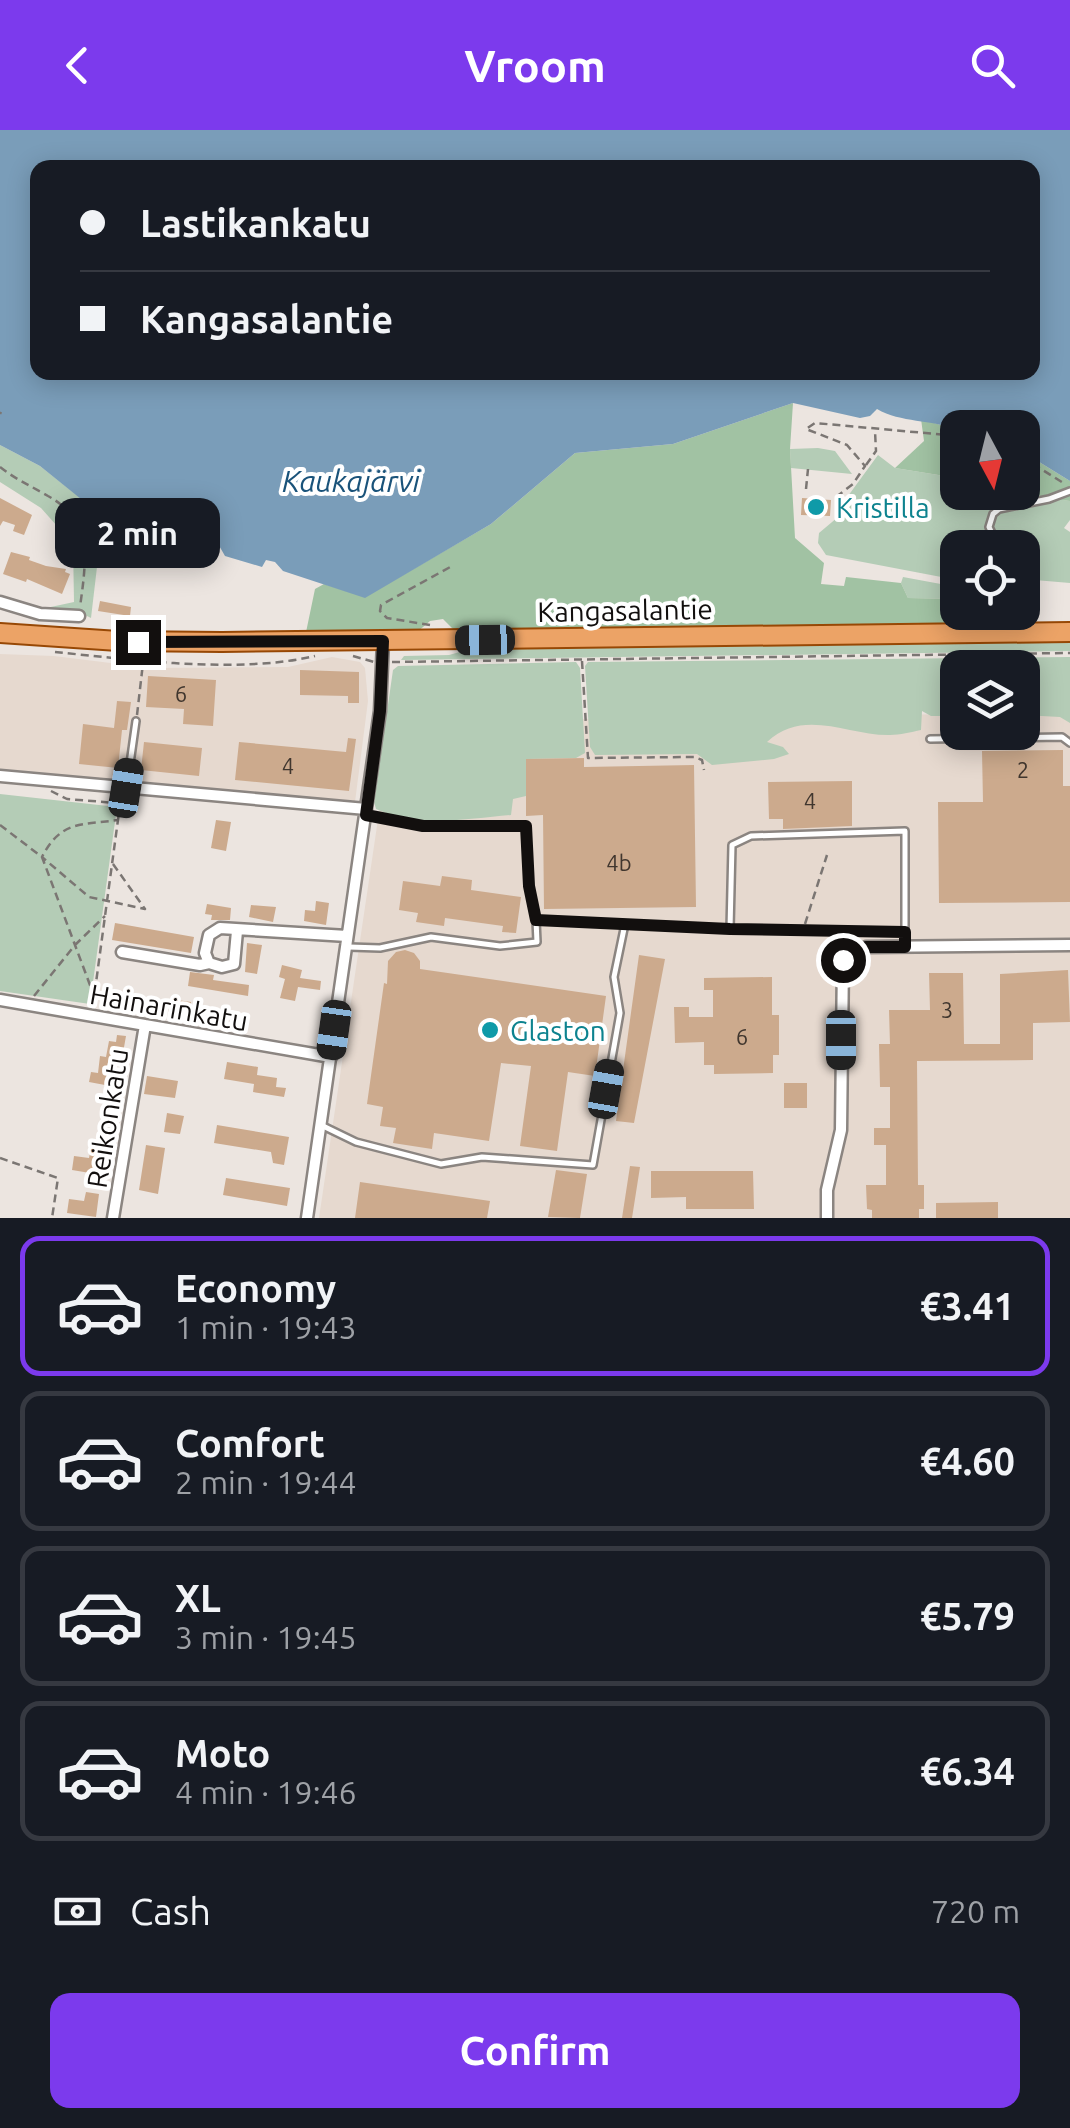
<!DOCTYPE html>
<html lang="en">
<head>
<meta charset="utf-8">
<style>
	body { margin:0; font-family:Ubuntu,sans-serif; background:#20242c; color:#f1f3f6; height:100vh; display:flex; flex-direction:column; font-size:38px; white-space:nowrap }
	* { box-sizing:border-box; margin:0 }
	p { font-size:32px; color:#9ea1a6 }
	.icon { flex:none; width:55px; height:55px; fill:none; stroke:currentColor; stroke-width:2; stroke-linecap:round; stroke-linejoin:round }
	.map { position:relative; height:1088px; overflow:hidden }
	.details { display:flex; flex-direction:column; background:#171b24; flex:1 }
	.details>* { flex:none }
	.hud { position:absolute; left:30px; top:30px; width:1010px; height:220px; border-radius:20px; box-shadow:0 5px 25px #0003; display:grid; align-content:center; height:220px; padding:0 50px; background:#171b24 }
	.needle { width:65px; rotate:173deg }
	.buttons { position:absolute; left:940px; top:280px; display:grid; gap:20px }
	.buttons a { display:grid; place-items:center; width:100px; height:100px; border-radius:20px; background:#171b24; box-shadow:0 5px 25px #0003; font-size:50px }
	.end { position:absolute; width:45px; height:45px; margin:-22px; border:12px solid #120f0e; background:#fff; box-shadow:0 0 0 5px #fff }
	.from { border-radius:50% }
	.bubble { position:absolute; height:70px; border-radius:20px; background:#171b24; box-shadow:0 5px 25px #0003; font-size:32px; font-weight:700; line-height:70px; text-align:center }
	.car { position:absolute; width:30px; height:60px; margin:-30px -15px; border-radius:12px; box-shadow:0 0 8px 2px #0007; background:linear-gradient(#222 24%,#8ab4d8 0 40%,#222 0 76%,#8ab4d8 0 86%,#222 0) }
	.hud b { display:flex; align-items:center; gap:35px; height:95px; font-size:38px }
	.hud b+b { border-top:2px solid #363941 }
	.hud i { width:25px; height:25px; background:#f1f3f6 }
	ul { padding:18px 0 0; list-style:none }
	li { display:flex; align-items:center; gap:30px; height:140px; margin:0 20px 15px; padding:0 30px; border:5px solid #363941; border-radius:20px }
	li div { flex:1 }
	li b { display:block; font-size:38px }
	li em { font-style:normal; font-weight:700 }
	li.current { border-color:#7c3aed }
	li>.icon { width:90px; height:90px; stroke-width:1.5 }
	.pay { display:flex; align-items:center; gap:25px; height:110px; padding:0 50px; font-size:38px }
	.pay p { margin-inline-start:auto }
	.button { display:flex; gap:20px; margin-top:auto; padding:20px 50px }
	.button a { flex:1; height:115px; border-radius:20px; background:#7c3aed; color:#fff; font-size:40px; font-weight:700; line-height:115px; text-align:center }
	header { display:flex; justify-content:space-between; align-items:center; height:130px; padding:0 50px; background:#7c3aed; color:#fff; font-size:45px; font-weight:700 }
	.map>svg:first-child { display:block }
	.built { fill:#e6d9cf }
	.green { fill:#b4ccb6 }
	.forest { fill:#a1c2a3 }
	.water { fill:#7a9db9; fill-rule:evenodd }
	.building { fill:#ccaa8d }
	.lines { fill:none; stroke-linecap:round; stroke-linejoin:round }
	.service-casing { stroke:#8b8581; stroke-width:10 }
	.minor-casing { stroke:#8b8581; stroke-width:15 }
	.primary-casing { stroke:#974805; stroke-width:22 }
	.path { stroke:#7b7673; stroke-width:2.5; stroke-dasharray:8 5; stroke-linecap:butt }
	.service { stroke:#fff; stroke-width:5 }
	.minor { stroke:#fff; stroke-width:10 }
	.primary { stroke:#eca366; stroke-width:18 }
	.route { stroke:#120f0e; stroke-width:12 }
	.culture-dot { fill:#0f9aa8; stroke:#fff; stroke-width:4 }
	.labels { text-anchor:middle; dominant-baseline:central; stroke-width:8; stroke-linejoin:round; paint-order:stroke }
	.number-label { font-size:22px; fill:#40362e }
	.culture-label { font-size:28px; fill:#0d838f; stroke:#fff; text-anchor:start }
	.street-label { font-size:28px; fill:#120f0e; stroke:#fff }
	.water-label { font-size:30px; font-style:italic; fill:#1a537a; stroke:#fff }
</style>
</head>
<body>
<header><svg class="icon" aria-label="back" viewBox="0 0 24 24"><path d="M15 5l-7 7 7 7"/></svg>Vroom<svg class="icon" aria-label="search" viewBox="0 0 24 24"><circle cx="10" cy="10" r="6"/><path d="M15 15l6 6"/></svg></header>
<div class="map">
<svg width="1070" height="1088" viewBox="0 0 1070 1088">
	<rect width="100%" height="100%" fill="#ece5e0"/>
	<path class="built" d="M 0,524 L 54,526 L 151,538 L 288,537 L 332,527 L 360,532 L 365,538 L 368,571 L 355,672 L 0,639 Z
		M 1070,582 L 1070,1088 L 319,1088 L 386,635 L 441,591 L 957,584 L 958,602 L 1022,602 L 1023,583 Z"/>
	<path class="green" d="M 0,315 L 40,336 L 103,386 L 91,488 L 75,480 L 46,478 L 74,472 L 73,414 L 41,378 L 0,352 Z
		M 818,318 L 835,321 L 852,344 L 791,338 L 790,319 Z
		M 878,325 L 895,338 L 957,348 L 958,362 L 1010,363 L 1045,368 L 1008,372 L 993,379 L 986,394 L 996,417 L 958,418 L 957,450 L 826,425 L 818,413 L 819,403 L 838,387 L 848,366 Z
		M 1056,369 L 1070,371 L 1070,390 L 1064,398 L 1070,402 L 1070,453 L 1023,449 L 1022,418 L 1002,417 L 992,392 C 1005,372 1034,375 1056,369 Z
		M 903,447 L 957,457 L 957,469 L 908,468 L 901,453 Z
		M 1070,510 L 1070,521 L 401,530 L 404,526 L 449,525 L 474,518 Z
		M 1070,527 L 1070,593 L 1060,587 L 1023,585 L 1022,538 L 958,538 L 957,586 L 931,586 L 922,581 L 921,600 C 911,602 900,605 890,605 C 849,606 804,577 767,612 L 783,617 L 789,624 L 774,629 L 712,635 L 697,624 L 595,625 L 590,617 L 585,536 L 588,532 Z
		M 576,532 L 580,538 L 585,623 L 576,628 L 526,629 L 526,666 L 513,669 L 511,685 C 467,689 418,698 376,679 L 374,672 L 393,540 L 398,536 Z
		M 0,664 L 117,677 L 90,874 L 0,861 Z"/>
	<path class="forest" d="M 793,273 L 790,319 L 795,408 L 824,433 L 821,454 L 844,456 L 846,447 L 901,453 L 908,468 L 957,469 L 958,482 L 1021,483 L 1019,493 L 453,499 L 443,489 L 430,491 L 416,503 L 305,507 L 315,459 L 324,454 L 365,467 L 491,394 L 575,323 L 673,314 Z
		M 921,289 L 957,300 L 957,348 L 895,338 L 924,311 Z
		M 1023,322 L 1070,351 L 1070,371 L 1010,363 L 1022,362 Z"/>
	<path class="water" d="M 0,0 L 1070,0 L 1070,351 L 1023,322 L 1022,298 L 958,298 L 957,300 C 931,289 901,293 877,279 L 870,286 L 860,288 L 793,273 L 673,314 L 575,323 L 491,394 L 365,468 L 283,441 L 275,432 L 266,430 L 262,437 L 225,426 L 217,412 L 138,415 L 40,336 L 0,315 ZM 38,38 L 1032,38 L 1032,242 L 38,242 Z"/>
	<path class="building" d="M 0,368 L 32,385 L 24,405 L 13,401 L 15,395 L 3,391 L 0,396 Z
		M 802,368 L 831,370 L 830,386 L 801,385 Z
		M 11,422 L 30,427 L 29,430 L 46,436 L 66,439 L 65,442 L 70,444 L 62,464 L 27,449 L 26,452 L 3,444 Z
		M 100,471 L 131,477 L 130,486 L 98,481 Z
		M 300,540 L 359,542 L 359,573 L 348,573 L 348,566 L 300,565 Z
		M 148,546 L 216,550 L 213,596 L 183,594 L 184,579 L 146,577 Z
		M 117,571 L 131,572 L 127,600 L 122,600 L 118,638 L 79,634 L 83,594 L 114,598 Z
		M 348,608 L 356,609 L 349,661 L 235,650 L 239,612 L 346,622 Z
		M 144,612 L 202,618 L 199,646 L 141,640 Z
		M 1063,620 L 1063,656 L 1070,656 L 1070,772 L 939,773 L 938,672 L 983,672 L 982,621 Z
		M 584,628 L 584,637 L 694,635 L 696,777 L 544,779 L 543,685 L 526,686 L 526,629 Z
		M 852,651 L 852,696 L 783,699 L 783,689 L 769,689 L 768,652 Z
		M 216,690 L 231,692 L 226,721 L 211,718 Z
		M 442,746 L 472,750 L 471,760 L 521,767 L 516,803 L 502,802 L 503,796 L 445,788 L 444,796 L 416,792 L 418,783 L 399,780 L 403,751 L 440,756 Z
		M 316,771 L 329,773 L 326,795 L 304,791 L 305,780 L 315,781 Z
		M 207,774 L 231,778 L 230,790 L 211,790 L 212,785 L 205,784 Z
		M 251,775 L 276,777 L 273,792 L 249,787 Z
		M 115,793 L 194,807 L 191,823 L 112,810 Z
		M 247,813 L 262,815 L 257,844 L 245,842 Z
		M 405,820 L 414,823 L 420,831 L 420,839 L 606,866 L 595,946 L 568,942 L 557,1021 L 520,1016 L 531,936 L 501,933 L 489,1011 L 434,1003 L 432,1019 L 393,1013 L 396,998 L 380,996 L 383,977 L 367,974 L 384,853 L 387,854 L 388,831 L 396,822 Z
		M 639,825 L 665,829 L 634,993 L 616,991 Z
		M 282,835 L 302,840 L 300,848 L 321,851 L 320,860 L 298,857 L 295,871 L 280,868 L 285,849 L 279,847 Z
		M 1068,840 L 1070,892 L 1033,893 L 1033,930 L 917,931 L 918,1055 L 924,1055 L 924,1079 L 919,1079 L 919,1088 L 872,1088 L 872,1080 L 867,1079 L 866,1055 L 886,1055 L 886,1015 L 874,1015 L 874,998 L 890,998 L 890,957 L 880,957 L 879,914 L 890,914 L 889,880 L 930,880 L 929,843 L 963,843 L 964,914 L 1000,914 L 1000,844 Z
		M 190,842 L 214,845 L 213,850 L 249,855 L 248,866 L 188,856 Z
		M 772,847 L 772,885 L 779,885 L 779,925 L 773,925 L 773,943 L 714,944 L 714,935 L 704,935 L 704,912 L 675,913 L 674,877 L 689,877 L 689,887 L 713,887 L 713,860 L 704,860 L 704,848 Z
		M 170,869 L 191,872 L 189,887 L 168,883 Z
		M 117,905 L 126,906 L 123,923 L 117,922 L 114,939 L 108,939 L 105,955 L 89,952 L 91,942 L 98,943 L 100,926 L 106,927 L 109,911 L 116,912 Z
		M 227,932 L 258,937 L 257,945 L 277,948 L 276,957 L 286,958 L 284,967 L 253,962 L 254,954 L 224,949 Z
		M 147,946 L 178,951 L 175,968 L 144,964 Z
		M 784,953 L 807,953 L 807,978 L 784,978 Z
		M 167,983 L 184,986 L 180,1004 L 164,1002 Z
		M 217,995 L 289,1007 L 284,1035 L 273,1033 L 271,1022 L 214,1013 Z
		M 146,1015 L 165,1018 L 158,1064 L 139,1060 Z
		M 91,1018 L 105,1021 L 102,1045 L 72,1040 L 74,1026 L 89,1028 Z
		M 630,1036 L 640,1037 L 632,1088 L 622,1088 Z
		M 556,1040 L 587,1044 L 580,1088 L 548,1087 Z
		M 651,1041 L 753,1041 L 754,1079 L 686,1079 L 686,1067 L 651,1068 Z
		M 226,1048 L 290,1058 L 287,1076 L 223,1065 Z
		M 360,1052 L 490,1071 L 487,1088 L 355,1088 Z
		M 86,1062 L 99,1064 L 96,1087 L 67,1083 L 69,1069 L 84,1071 Z
		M 998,1072 L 998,1088 L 936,1088 L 936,1073 Z"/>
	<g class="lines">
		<defs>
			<path id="service" d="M 999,418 L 989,397 L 993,384 L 999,379 L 1049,369 L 1070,361
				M 1022,463 L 1028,499
				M 930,609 L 1062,607 L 1070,613
				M 127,655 L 136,591
				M 368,685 L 423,696 L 526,697 L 529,756 L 536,790 L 730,799
				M 905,802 L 730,799 L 732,715 L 751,706 L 905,701 L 905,814
				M 349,817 L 380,818 L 431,807 L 500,816 L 537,812 L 536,790
				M 323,996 L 356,1012 L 441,1034 L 482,1027 L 593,1035 L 620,883 L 614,847 L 625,794"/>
			<path id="minor" d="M 0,472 L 40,484 L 79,486
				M 0,646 L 366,679
				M 237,801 L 234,834 L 222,837 L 209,833 L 205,823 L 209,805 L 220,798 L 347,806
				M 122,822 L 200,835 L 209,833
				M 0,870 L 331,927
				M 113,1088 L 145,895
				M 307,1088 L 380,581 L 383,511
				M 827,1088 L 827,1060 L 841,1000 L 843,830 L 866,817 L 1070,815"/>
			<path id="primary" d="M 0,503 L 118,511 L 222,512 L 1070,502"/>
		</defs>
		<use href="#service" class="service-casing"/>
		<use href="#minor" class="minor-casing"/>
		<use href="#primary" class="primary-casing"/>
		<path class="path" d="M 0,284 L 1,282
			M 1022,327 L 1065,354
			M 866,335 L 876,321 L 875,301
			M 0,337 C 15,349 31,356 48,366 C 94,391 86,432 80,477
			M 806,359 L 808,339
			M 836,367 L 853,354 L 865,336 L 847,315 L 806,299 L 815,293 L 958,306
			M 430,495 L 387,488 L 380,481 L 381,475 L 452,436
			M 55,522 C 135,530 238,544 315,526
			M 353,526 L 374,532
			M 582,531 L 588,628 L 694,627 L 702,630 L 704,640
			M 392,532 L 1070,523
			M 137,585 L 143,533
			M 51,661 L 67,669 L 116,673 L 123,668
			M 0,695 L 42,727 L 93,863
			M 113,734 L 145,779 L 89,767 L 42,727 C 61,690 82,695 118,690
			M 805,794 L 827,725
			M 34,866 L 75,815 L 105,786
			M 93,875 L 120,675
			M 0,1028 L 58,1048 L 52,1088"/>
		<use href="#service" class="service"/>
		<use href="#minor" class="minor"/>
		<use href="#primary" class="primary"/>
	</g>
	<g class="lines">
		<path class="route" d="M 138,512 L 383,511 L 380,581 L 366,685 L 423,696 L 526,696 L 529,756 L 536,790 L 730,799 L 905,802 L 905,817 L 866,817 L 843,830"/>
	</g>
	<g class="culture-dot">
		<circle cx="816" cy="377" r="10"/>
		<circle cx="490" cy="900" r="10"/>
	</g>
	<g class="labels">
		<g class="number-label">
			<text x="181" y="563">6</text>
			<text x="288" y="635">4</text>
			<text x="1023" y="639">2</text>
			<text x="810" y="670">4</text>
			<text x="619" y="732">4b</text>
			<text x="947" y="879">3</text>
			<text x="742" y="906">6</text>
		</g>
		<g class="culture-label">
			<text x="836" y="377">Kristilla</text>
			<text x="510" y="900">Glaston</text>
		</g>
		<g class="street-label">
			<text transform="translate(625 480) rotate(-1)">Kangasalantie</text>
			<text transform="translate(169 877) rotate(10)">Hainarinkatu</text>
			<text transform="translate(107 988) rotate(-81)">Reikonkatu</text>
		</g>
		<g class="water-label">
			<text x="351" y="351">Kaukajärvi</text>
		</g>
	</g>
</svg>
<div class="buttons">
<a><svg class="needle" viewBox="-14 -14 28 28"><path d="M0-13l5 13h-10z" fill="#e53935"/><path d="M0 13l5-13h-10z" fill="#9ea1a6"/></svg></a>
<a><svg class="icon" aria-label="locate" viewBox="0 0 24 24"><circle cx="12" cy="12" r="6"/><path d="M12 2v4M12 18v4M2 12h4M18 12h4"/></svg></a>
<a><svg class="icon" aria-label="layers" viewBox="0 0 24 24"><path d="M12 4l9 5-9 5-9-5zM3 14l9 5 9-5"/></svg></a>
</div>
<i class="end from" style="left:843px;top:830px"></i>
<i class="end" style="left:138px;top:512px"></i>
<div class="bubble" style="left:55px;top:368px;width:165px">2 min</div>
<i class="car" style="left:485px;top:510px;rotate:269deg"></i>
<i class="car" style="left:126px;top:658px;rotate:9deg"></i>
<i class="car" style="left:334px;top:900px;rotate:188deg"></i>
<i class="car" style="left:841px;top:910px;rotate:180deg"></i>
<i class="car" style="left:606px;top:959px;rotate:10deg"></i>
<div class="hud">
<b><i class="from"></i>Lastikankatu</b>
<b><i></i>Kangasalantie</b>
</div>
</div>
<section class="details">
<ul>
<li class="current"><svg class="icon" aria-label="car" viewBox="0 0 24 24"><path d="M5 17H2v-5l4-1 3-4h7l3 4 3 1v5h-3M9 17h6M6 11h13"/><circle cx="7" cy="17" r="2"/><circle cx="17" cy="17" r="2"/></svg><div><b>Economy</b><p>1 min · 19:43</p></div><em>€3.41</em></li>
<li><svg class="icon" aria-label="car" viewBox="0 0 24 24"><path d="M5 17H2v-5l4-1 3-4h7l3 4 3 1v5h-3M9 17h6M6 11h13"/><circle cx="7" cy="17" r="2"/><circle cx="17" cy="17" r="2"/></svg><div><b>Comfort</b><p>2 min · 19:44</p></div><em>€4.60</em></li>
<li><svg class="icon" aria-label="car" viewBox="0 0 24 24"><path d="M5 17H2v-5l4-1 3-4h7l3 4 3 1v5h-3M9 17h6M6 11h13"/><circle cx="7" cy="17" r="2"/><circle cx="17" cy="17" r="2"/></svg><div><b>XL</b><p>3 min · 19:45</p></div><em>€5.79</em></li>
<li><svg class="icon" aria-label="car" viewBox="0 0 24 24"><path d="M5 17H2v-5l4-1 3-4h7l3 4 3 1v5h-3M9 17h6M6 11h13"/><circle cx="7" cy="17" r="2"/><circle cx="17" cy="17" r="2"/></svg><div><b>Moto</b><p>4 min · 19:46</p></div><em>€6.34</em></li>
</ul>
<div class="pay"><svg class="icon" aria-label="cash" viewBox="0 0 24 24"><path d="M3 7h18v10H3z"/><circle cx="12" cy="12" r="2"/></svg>Cash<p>720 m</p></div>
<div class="button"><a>Confirm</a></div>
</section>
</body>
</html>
